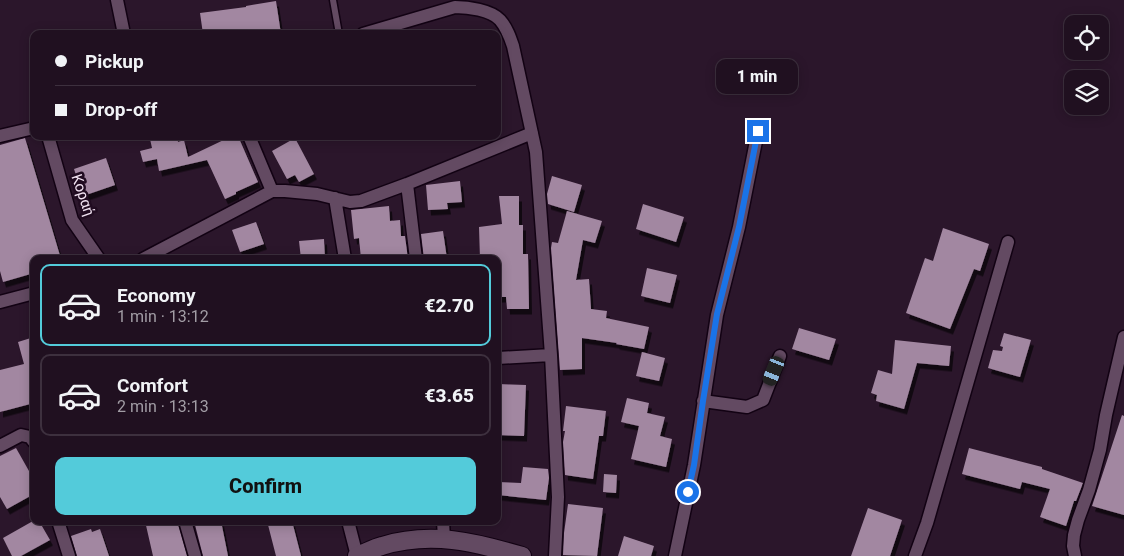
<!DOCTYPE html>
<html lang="en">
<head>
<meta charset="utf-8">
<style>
	body { margin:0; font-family:Roboto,sans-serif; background:#2d1e2d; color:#f1f3f6; height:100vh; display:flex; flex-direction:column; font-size:19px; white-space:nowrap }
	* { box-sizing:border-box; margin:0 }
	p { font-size:16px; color:#a29da5 }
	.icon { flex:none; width:28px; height:28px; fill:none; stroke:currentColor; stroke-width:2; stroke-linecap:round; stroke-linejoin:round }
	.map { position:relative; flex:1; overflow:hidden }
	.side { position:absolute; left:30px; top:255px; width:471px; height:270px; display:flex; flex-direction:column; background:#201020; border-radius:10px; box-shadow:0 2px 12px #0003,0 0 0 1px #3d303e }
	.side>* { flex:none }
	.top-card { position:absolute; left:30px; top:30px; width:471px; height:110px; border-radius:10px; box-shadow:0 2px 12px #0003,0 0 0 1px #3d303e; display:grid; align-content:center; height:110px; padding:0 25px; background:#201020 }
	.buttons { position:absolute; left:1064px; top:15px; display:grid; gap:10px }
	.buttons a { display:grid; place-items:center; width:45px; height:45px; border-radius:10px; background:#201020; box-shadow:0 2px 12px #0003,0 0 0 1px #3d303e; font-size:25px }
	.end { position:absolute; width:22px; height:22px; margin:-11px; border:6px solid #1a73e8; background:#fff; box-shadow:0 0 0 2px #fff }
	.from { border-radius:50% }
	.bubble { position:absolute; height:35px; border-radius:10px; background:#201020; box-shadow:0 2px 12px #0003,0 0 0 1px #3d303e; font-size:16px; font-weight:800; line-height:35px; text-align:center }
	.car { position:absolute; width:15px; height:30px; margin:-15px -8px; border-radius:6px; box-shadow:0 0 4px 1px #0007; background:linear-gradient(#222 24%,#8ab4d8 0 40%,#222 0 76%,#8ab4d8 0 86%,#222 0) }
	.top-card b { display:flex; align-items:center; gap:18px; height:48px; font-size:19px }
	.top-card b+b { border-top:1px solid #3d303e }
	.top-card i { width:12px; height:12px; background:#f1f3f6 }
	ul { padding:9px 0 0; list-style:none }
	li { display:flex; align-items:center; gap:15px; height:82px; margin:0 10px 8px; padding:0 15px; border:2px solid #3d303e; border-radius:10px }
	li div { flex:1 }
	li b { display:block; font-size:19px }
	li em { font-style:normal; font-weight:800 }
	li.on { border-color:#53cbda }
	li>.icon { width:45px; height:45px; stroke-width:1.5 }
	.cta { display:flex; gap:10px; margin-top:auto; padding:10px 25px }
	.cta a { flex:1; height:58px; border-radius:10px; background:#53cbda; color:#111; font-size:20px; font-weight:800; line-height:58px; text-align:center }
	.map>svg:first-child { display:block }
	.building { fill:#a287a1; filter:url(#shadow) }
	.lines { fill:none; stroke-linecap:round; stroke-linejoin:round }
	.service-casing { stroke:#120213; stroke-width:9 }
	.minor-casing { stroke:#120213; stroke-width:15 }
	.secondary-casing { stroke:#120213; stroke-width:20 }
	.service { stroke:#634a62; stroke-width:6 }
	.minor { stroke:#634a62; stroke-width:12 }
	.secondary { stroke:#634a62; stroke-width:18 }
	.route { stroke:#1a73e8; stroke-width:6 }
	.labels { text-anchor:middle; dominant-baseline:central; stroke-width:5; stroke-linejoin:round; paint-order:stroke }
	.street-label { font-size:15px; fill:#f2e3f2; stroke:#210c21 }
</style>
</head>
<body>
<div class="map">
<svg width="1124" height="556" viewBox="0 0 1124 556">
	<defs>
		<filter id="shadow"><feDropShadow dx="3" dy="5.5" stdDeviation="0" flood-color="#0009"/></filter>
	</defs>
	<rect width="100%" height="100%" fill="#2b162b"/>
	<path class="building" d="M 276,1 L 281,34 L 203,34 L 200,13 L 246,7 L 246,6 Z
		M 161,136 L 177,136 L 178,142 L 184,140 L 188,157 L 232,136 L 238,136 L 258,182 L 236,192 L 236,194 L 225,199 L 207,160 L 159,171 L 157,159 L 143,162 L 140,151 L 152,148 L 150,139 Z
		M 25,138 L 61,259 L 34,259 L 34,273 L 3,282 L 0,271 L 0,145 Z
		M 295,138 L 314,174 L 299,182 L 295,175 L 287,179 L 272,151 Z
		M 106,158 L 115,185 L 83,196 L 74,169 Z
		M 552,176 L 582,185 L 574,212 L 548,204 L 547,194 Z
		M 460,181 L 462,202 L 447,203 L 448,209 L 428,210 L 426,185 Z
		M 499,196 L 519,196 L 519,225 L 523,225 L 523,254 L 528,254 L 529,309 L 507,309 L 506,297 L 498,297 L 498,259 L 480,259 L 479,227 L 502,224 Z
		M 643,204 L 684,217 L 676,242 L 636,229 Z
		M 389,206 L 390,221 L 400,220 L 401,236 L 405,236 L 408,259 L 361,259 L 359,238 L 354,239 L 351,210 Z
		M 567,211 L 602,221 L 595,243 L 583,240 L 576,280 L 589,279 L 591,309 L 607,311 L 606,318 L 649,327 L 644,349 L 616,344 L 617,343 L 582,338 L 582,369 L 560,370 L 551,248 L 552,242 L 558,243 Z
		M 256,222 L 264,244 L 240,252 L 232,230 Z
		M 943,228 L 989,244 L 980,271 L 974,269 L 950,329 L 906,313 L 925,258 L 933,261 Z
		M 443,231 L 447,259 L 424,259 L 421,234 Z
		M 324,239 L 325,259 L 301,259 L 299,241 Z
		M 647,268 L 677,275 L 670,303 L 641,296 Z
		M 799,328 L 836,339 L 829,360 L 792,349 Z
		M 1004,333 L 1031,340 L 1020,377 L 988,368 L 993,350 L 1002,351 L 1003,347 L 1000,346 Z
		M 34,337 L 34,403 L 0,412 L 0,370 L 24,364 L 18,342 Z
		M 895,340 L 951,346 L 949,366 L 917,363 L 904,409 L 876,401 L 877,395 L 871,393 L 878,370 L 892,374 Z
		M 642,352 L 665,358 L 659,381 L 636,376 Z
		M 498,384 L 526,385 L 524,436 L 498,435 Z
		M 627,398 L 649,403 L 647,413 L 665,417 L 660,436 L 672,439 L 666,467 L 631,459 L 639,426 L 621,422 Z
		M 566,406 L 606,411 L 603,436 L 599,436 L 593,479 L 565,475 L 563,442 L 565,431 L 563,431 Z
		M 1122,415 L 1124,416 L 1124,515 L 1092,506 Z
		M 16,448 L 34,480 L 34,494 L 7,509 L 0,497 L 0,456 Z
		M 969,448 L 1042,467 L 1042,469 L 1083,483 L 1076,501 L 1074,501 L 1066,526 L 1040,517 L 1050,489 L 1022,482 L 1020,489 L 962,474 Z
		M 523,467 L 548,469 L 549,478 L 546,500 L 498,495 L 498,482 L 521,483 Z
		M 604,474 L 617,475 L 616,493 L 603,492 Z
		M 568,504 L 603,508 L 597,556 L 563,555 L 564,533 Z
		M 868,508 L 902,520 L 890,556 L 851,556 Z
		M 33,521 L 39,521 L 50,540 L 21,556 L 12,556 L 3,538 Z
		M 145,521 L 177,521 L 187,556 L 153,556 Z
		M 194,521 L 221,521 L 228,556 L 203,556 Z
		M 267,521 L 292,521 L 301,556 L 276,556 Z
		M 91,529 L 92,532 L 100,529 L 109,556 L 77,556 L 71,536 Z
		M 624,536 L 654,546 L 651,556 L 618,556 Z"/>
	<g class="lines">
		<defs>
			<path id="service" d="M 333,0 L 339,34"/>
			<path id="minor" d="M 117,0 L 124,34
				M 363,34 L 455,7 C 468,7 491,10 500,20 C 507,28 510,37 513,46 L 536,152 L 551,355 L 558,497 L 555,556
				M 0,136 L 34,128
				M 48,136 L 72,220 L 99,259
				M 249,136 L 272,191
				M 407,184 L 416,259
				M 335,198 L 345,259
				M 143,259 L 272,191 L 285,191 L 317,194 L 350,202 L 361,201 L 407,184 L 532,133
				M 0,302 L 34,293
				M 498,358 L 551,355
				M 703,401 L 747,407 L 763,400 L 780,356
				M 0,446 L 21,435 L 30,437 L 34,442
				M 58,521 L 69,556
				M 185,521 L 195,556
				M 348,521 L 357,556
				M 443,521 L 444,539
				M 675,556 L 694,465 L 717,315 L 739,227 L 758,131
				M 915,556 L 927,523 L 1008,242
				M 1075,556 L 1073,546 L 1074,535 L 1078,520 L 1089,490 L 1100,450 L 1106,415 L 1124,337"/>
			<path id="secondary" d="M 357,556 C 365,553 374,548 382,546 C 431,531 475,542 522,556"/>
		</defs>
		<use href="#service" class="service-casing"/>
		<use href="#minor" class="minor-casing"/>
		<use href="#secondary" class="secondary-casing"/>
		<use href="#service" class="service"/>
		<use href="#minor" class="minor"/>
		<use href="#secondary" class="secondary"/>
	</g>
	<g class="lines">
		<path class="route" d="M 688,492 L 694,465 L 703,401 L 717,314 L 739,227 L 758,131"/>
	</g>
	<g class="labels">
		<g class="street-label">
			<text transform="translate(83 195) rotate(71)">Κοραή</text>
		</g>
	</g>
</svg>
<div class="buttons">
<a><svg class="icon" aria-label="locate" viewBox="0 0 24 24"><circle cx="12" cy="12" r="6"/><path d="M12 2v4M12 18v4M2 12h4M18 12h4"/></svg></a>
<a><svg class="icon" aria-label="layers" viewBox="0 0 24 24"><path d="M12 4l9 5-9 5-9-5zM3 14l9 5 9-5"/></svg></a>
</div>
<i class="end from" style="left:688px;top:492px"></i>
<i class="end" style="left:758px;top:131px"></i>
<div class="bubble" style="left:716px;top:59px;width:82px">1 min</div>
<i class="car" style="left:774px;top:371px;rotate:202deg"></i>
<div class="top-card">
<b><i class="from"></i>Pickup</b>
<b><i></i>Drop-off</b>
</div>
<section class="side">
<ul>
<li class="on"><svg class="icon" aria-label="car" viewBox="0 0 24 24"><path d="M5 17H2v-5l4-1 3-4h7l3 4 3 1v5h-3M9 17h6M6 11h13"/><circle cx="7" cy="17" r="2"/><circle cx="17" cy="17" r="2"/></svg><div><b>Economy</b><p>1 min · 13:12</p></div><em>€2.70</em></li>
<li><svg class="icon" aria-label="car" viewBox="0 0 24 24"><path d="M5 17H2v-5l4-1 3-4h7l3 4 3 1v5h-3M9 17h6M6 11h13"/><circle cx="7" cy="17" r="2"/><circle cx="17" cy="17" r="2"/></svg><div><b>Comfort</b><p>2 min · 13:13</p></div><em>€3.65</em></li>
</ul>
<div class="cta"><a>Confirm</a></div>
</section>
</div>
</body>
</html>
